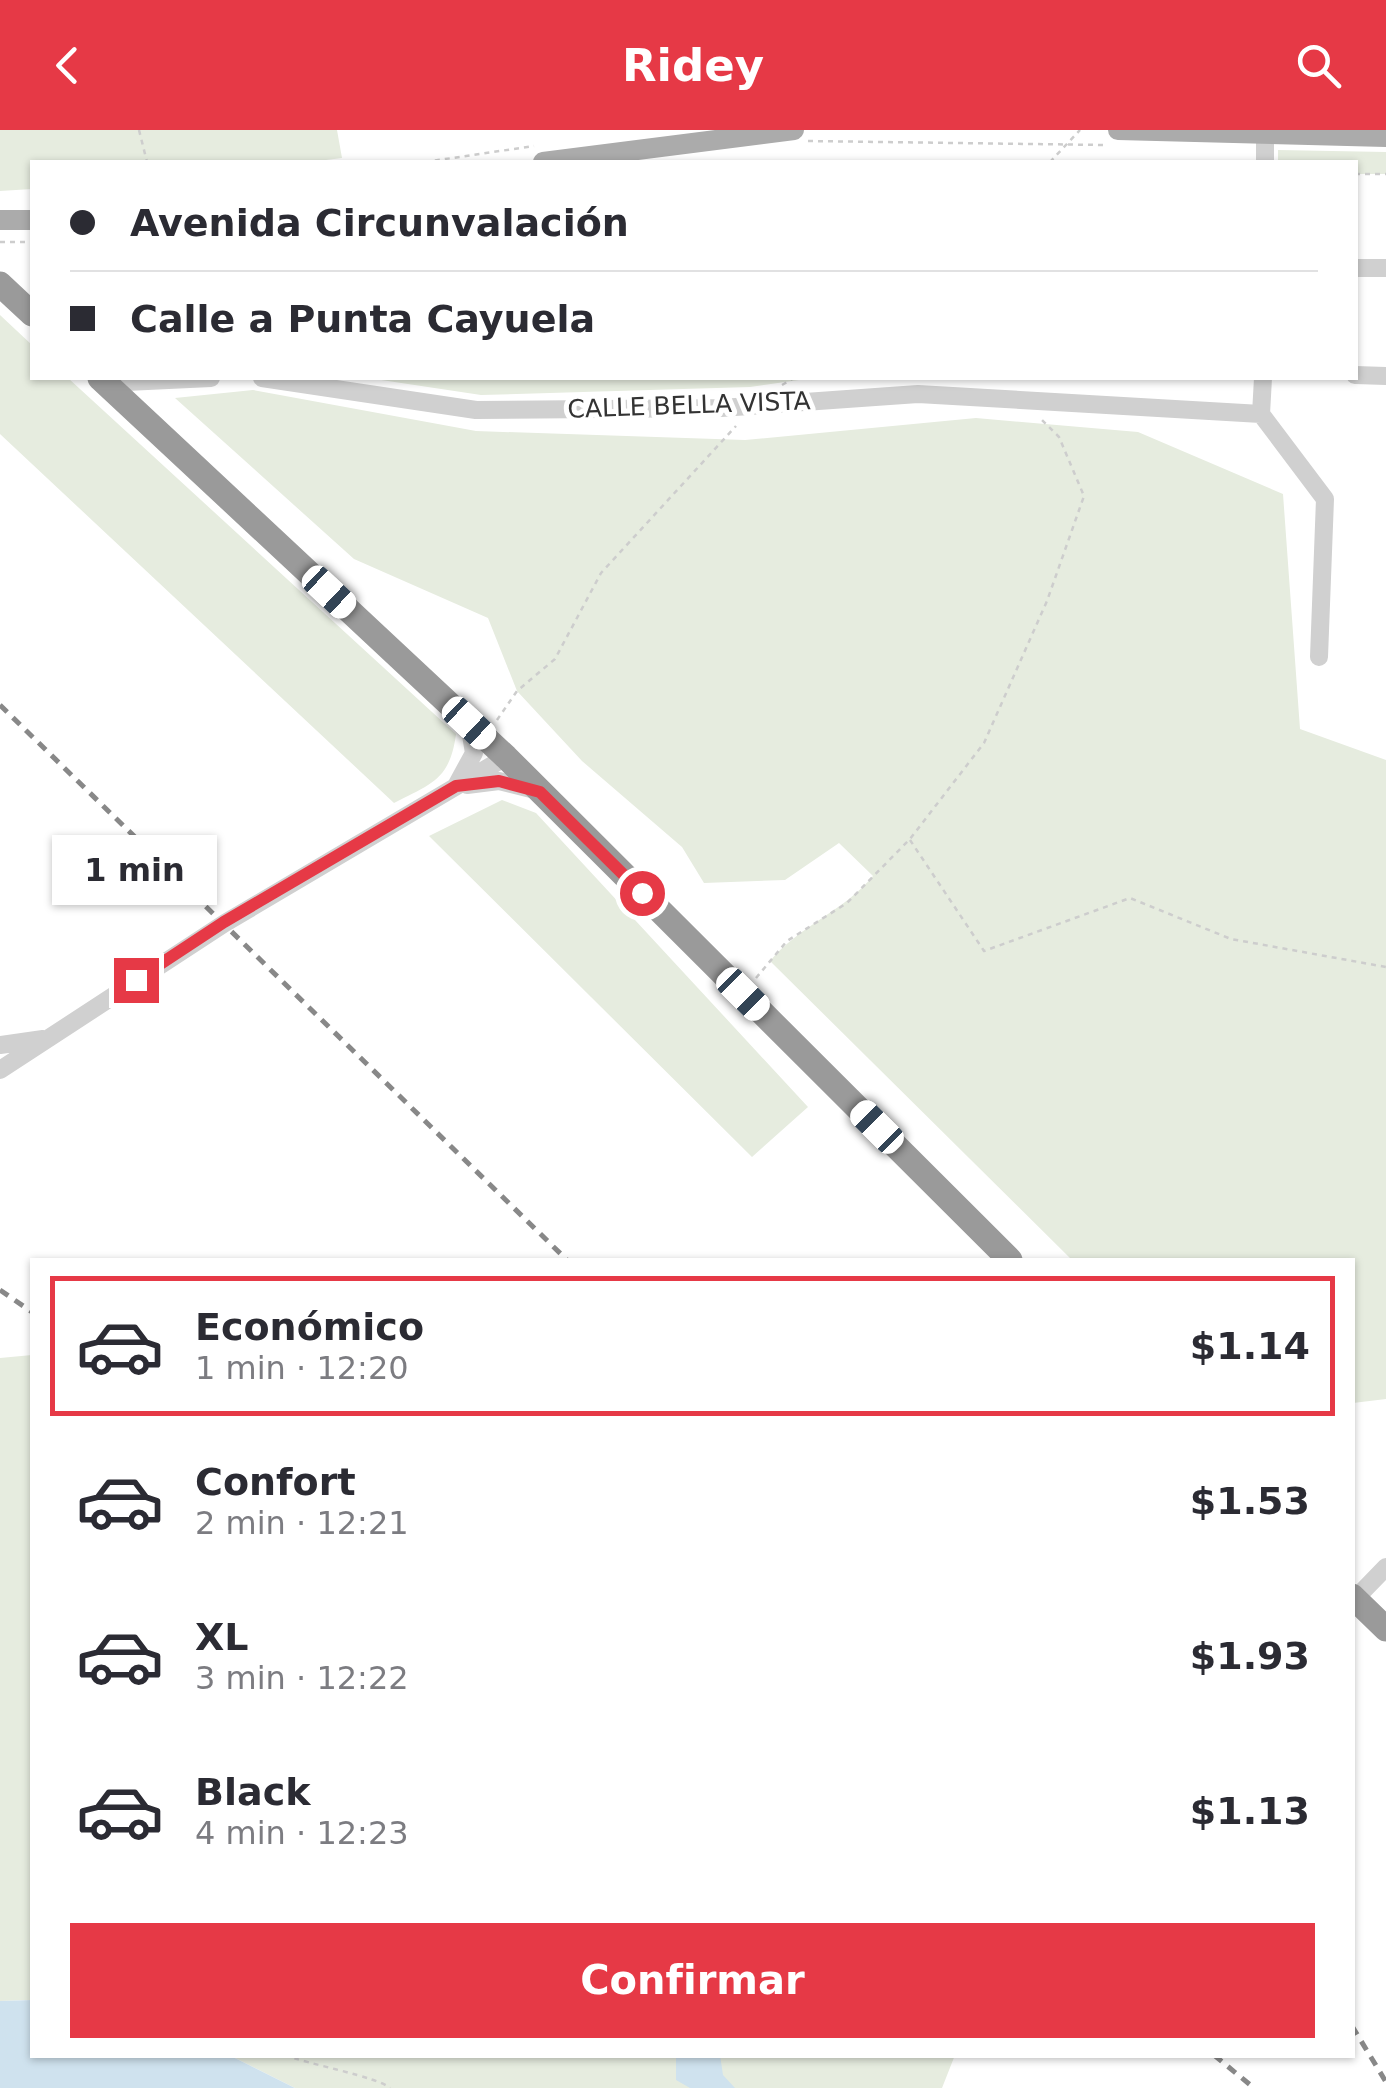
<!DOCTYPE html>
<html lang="es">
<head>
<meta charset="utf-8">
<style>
	body { margin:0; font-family:"DejaVu Sans",sans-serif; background:#f7f7f7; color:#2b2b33; height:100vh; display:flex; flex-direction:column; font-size:38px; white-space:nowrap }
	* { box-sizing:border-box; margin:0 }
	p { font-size:32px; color:#7c7c81 }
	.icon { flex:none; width:55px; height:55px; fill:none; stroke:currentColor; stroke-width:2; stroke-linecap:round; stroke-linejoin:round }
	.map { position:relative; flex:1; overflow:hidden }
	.drawer { position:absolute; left:30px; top:1128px; width:1325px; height:800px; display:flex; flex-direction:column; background:#fff; border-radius:0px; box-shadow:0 2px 8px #0004 }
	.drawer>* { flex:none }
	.banner { position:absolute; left:30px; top:30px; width:1328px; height:220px; border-radius:0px; box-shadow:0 2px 8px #0004; display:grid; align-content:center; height:220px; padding:0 40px; background:#fff }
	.end { position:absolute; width:45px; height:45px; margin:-22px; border:12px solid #e63946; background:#fff; box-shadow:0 0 0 5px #fff }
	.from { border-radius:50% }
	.bubble { position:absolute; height:70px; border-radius:0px; background:#fff; box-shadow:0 2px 8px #0004; font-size:32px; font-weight:800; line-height:70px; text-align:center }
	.car { position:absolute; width:30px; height:60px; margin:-30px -15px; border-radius:12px; box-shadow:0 0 8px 2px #0007; background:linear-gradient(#fff 24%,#345 0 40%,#fff 0 76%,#345 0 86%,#fff 0) }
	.banner b { display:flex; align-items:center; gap:35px; height:95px; font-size:38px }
	.banner b+b { border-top:2px solid #e1e1e2 }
	.banner i { width:25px; height:25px; background:#2b2b33 }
	ul { padding:18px 0 0; list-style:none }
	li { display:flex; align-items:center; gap:30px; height:140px; margin:0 20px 15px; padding:0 20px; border:5px solid transparent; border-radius:0px }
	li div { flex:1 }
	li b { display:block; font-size:38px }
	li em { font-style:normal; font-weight:800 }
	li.on { border-color:#e63946 }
	li>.icon { width:90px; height:90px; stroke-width:1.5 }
	.primary-button { display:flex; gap:20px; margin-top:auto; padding:20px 40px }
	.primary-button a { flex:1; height:115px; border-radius:0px; background:#e63946; color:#fff; font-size:40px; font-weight:800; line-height:115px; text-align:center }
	header { display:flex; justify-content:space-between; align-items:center; height:130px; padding:0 40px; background:#e63946; color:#fff; font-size:45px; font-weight:800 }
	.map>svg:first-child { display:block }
	.green { fill:#e6ecdf }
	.water { fill:#cfe2ee }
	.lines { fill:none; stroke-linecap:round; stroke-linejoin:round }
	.path { stroke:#cdcdcd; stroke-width:2.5; stroke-dasharray:5 5; stroke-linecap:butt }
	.minor { stroke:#d0d0d0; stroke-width:18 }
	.major { stroke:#ababab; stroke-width:20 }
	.highway { stroke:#9a9a9a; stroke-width:25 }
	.rail { stroke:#888; stroke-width:5; stroke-dasharray:10 8; stroke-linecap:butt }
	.route { stroke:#e63946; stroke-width:12 }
	.labels { text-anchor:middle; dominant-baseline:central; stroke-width:10; stroke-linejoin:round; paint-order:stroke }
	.street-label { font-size:25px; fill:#333; stroke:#fff }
</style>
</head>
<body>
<header><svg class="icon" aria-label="back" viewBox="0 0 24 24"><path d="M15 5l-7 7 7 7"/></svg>Ridey<svg class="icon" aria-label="search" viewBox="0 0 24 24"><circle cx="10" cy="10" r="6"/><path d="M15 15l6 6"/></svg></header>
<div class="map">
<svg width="1386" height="1958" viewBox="0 0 1386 1958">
	<rect width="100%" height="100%" fill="#fff"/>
	<path class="green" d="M 0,0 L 337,0 L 342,28 L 310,32 L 32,32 L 32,59 L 0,61 Z
		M 1278,20 L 1386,22 L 1386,44 L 1355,44 L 1355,32 L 1278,32 Z
		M 0,185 L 32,215 L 32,248 L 68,248 L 456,604 C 450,650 431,654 394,673 L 0,304 Z
		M 368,248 L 813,248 L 750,257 L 481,265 Z
		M 253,260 L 476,301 L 745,310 L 976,288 L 1138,302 L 1283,364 L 1300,599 L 1386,630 L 1386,1269 L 1353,1273 L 1352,1130 L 1072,1130 L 770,831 C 799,796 844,781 873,746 L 839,713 L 785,750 L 704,753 L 682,717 L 582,631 L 517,561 L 488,488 L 354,429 L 175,268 Z
		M 502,670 L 536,683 L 808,977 L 752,1027 L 429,706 Z
		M 32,1225 L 32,1870 L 0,1871 L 0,1228 Z
		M 229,1925 L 955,1925 L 942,1958 L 295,1958 Z"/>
	<path class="water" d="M 32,1870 L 32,1925 L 229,1925 L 295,1958 L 0,1958 L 0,1871 Z
		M 676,1925 L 720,1925 L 723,1945 L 735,1958 L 690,1958 L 676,1950 Z"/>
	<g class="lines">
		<path class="path" d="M 139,0 L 147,32
			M 808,11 L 1105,15
			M 425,32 L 534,16
			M 1050,32 L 1080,0
			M 1355,44 L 1386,44
			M 0,112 L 32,112
			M 782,255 L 794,248
			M 497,590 L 517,561 L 555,529 L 601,443 L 736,296
			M 910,710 L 984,821 L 1130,768 L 1231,809 L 1386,837
			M 756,848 L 787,811 L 847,773 L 910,709 L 984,613 L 1047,471 L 1084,366 L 1059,307 L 1041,289
			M 285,1925 C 307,1934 378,1947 390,1958"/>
		<path class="minor" d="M 1265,4 L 1265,32
			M 1355,138 L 1386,138
			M 1355,245 L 1386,246
			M 262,248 L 476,280 L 721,278 L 918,264 L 1261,284 L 1263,248
			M 105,253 L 211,248
			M 1261,284 L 1325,369 L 1319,527
			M 467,655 L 499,651 L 539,661
			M 456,656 L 474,623 L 469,593
			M 0,915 L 43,909
			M 0,940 L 225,793 L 506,627
			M 1355,1469 L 1386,1437"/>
		<path class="major" d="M 1118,0 L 1386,7
			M 543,32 L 794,0
			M 0,90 L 32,90"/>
		<path class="highway" d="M 0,154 L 32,184
			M 100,248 L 506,627 L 1010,1130
			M 1352,1466 L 1386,1499"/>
		<path class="rail" d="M 0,575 L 567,1130
			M 0,1160 L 32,1182
			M 1352,1896 L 1386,1952
			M 1214,1925 L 1254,1958"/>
	</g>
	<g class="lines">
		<path class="route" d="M 136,850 L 224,792 L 456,656 L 499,651 L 540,662 L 642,763"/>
	</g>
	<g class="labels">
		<g class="street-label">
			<text transform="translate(689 275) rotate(-2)">CALLE BELLA VISTA</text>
		</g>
	</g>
</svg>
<i class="end from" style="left:642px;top:763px"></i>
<i class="end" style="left:136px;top:850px"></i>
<div class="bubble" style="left:52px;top:705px;width:165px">1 min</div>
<i class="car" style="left:329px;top:462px;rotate:133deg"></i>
<i class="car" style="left:469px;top:593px;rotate:133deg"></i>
<i class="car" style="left:743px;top:864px;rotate:135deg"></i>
<i class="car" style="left:877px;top:997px;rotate:315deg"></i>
<div class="banner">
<b><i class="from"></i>Avenida Circunvalación</b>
<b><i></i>Calle a Punta Cayuela</b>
</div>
<section class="drawer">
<ul>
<li class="on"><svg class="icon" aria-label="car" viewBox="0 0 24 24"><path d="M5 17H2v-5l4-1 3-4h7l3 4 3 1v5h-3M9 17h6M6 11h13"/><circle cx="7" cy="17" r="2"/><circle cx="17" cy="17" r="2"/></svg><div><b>Económico</b><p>1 min · 12:20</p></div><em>$1.14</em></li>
<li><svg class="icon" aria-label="car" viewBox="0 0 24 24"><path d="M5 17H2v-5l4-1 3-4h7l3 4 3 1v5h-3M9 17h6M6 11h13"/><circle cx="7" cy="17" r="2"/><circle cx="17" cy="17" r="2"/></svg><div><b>Confort</b><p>2 min · 12:21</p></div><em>$1.53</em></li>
<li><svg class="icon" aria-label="car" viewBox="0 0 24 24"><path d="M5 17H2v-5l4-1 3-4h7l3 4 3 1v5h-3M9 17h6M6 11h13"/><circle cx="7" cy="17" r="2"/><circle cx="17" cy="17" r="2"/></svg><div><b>XL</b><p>3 min · 12:22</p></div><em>$1.93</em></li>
<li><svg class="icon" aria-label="car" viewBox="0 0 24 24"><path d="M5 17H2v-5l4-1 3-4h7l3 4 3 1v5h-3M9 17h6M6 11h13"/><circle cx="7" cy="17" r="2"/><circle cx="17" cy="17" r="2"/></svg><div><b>Black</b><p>4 min · 12:23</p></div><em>$1.13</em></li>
</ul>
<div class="primary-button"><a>Confirmar</a></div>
</section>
</div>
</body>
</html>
